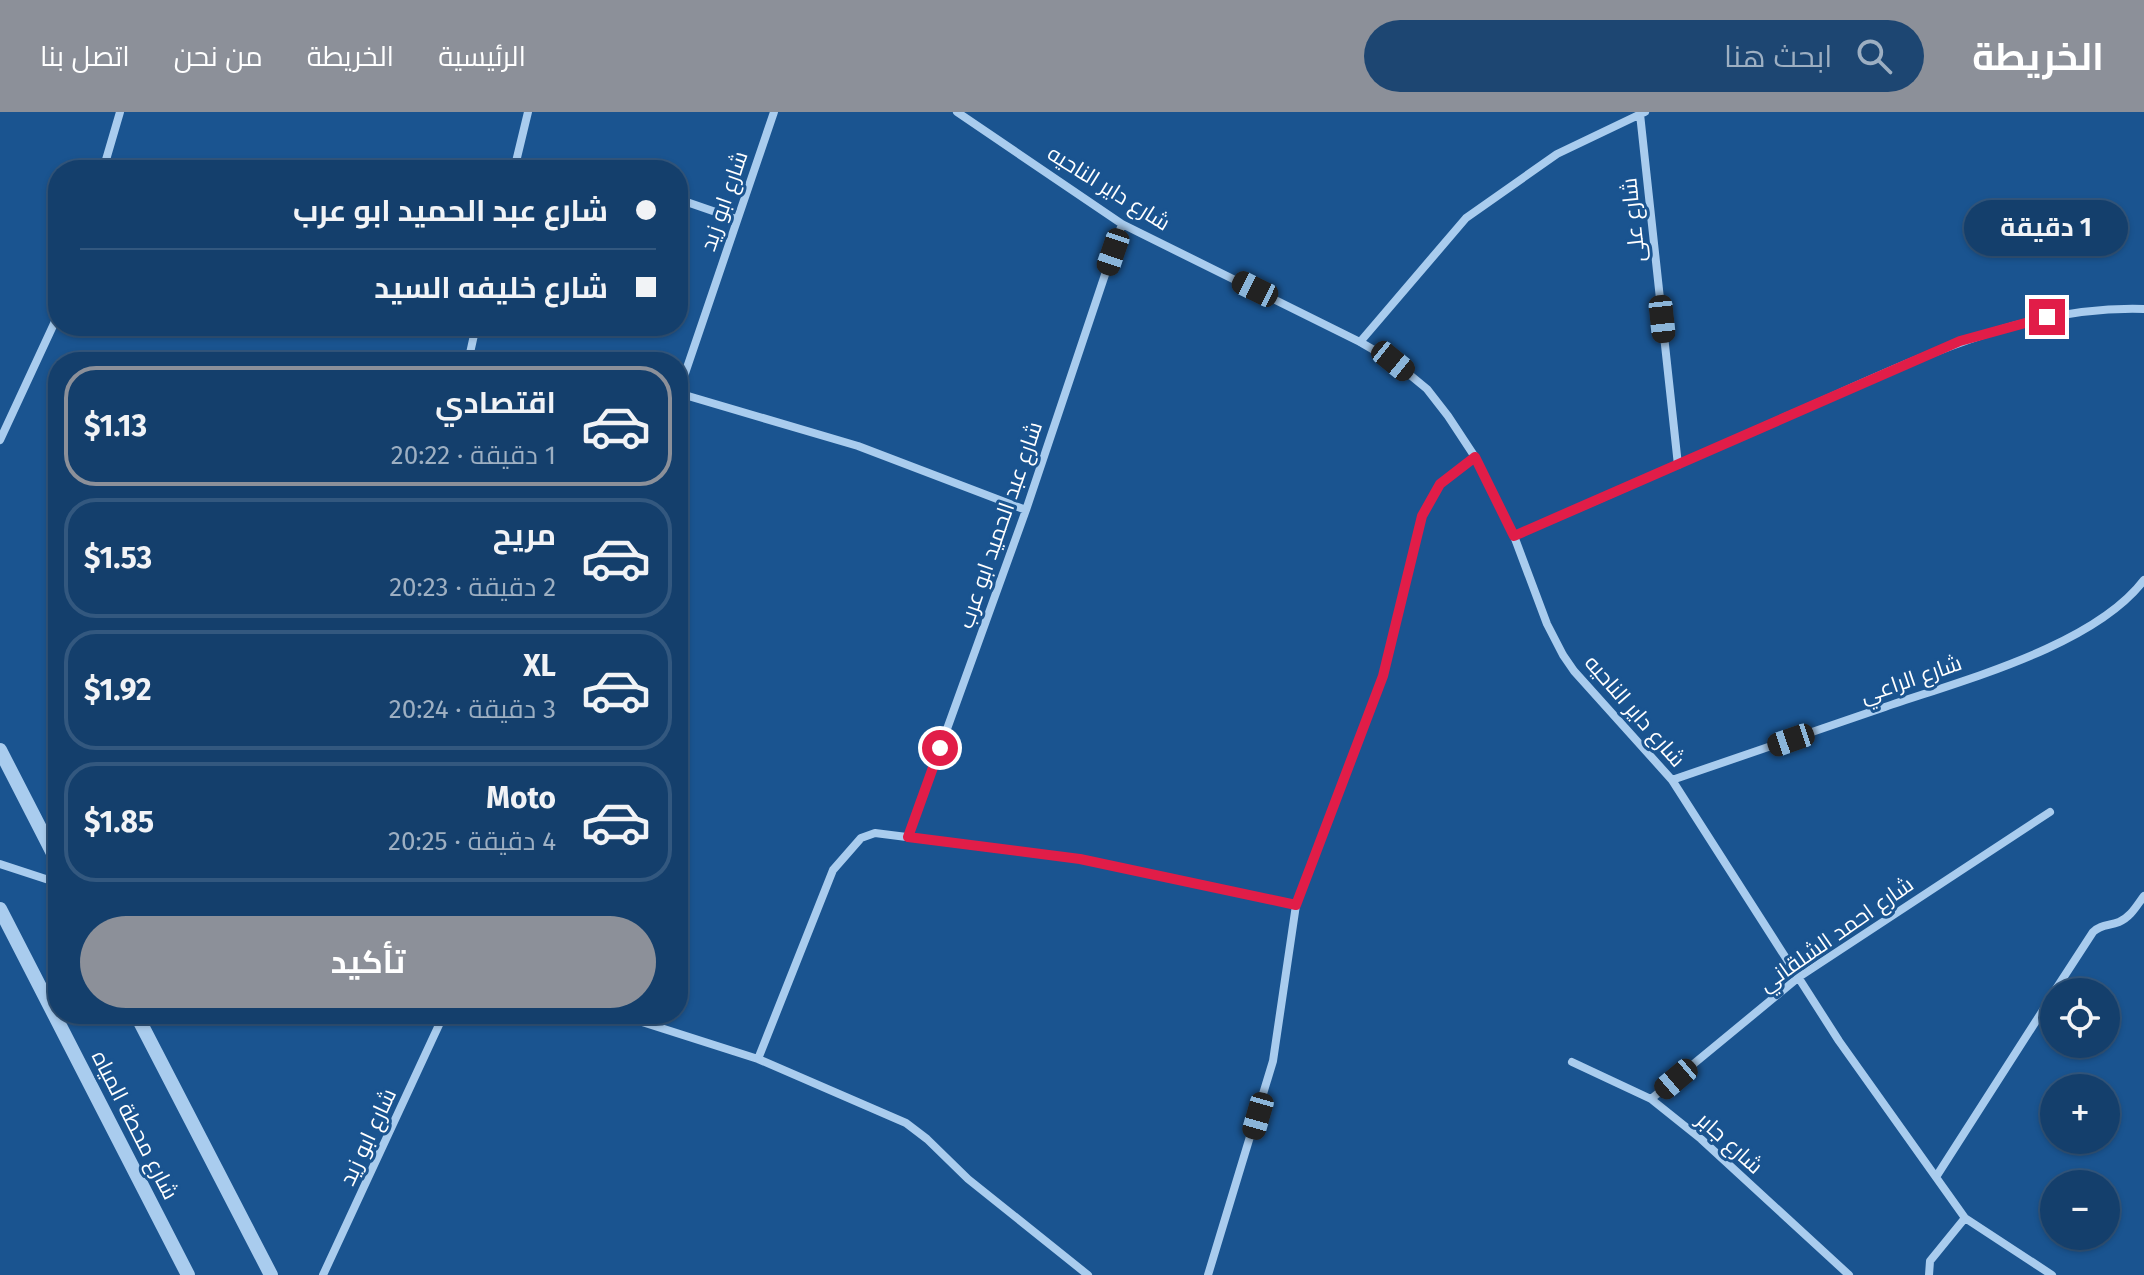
<!DOCTYPE html>
<html lang="ar">
<head>
<meta charset="utf-8">
<style>
	body { margin:0; font-family:"Fira Sans",Cairo,sans-serif; background:#1d4672; color:#f1f3f6; direction:rtl; height:100vh; display:flex; flex-direction:column; font-size:30px; white-space:nowrap }
	* { box-sizing:border-box; margin:0 }
	p { font-size:26px; color:#9dafc2 }
	.icon { flex:none; width:44px; height:44px; fill:none; stroke:currentColor; stroke-width:2; stroke-linecap:round; stroke-linejoin:round }
	.map { position:relative; flex:1; overflow:hidden; direction:ltr }
	.details { position:absolute; left:48px; top:240px; width:640px; height:672px; display:flex; flex-direction:column; background:#143f6c; border-radius:32px; box-shadow:0 2px 6px #0004,0 0 0 2px #33587f; direction:rtl }
	.details>* { flex:none }
	.guide { position:absolute; left:48px; top:48px; width:640px; height:176px; border-radius:32px; box-shadow:0 2px 6px #0004,0 0 0 2px #33587f; direction:rtl; display:grid; align-content:center; height:176px; padding:0 32px; background:#143f6c }
	.tools { position:absolute; left:2040px; top:866px; display:grid; gap:16px }
	.tools a { display:grid; place-items:center; width:80px; height:80px; border-radius:50%; background:#143f6c; box-shadow:0 2px 6px #0004,0 0 0 2px #33587f; font-size:40px }
	.end { position:absolute; width:36px; height:36px; margin:-18px; border:10px solid #e11d48; background:#fff; box-shadow:0 0 0 4px #fff }
	.from { border-radius:50% }
	.bubble { position:absolute; height:56px; border-radius:28px; background:#143f6c; box-shadow:0 2px 6px #0004,0 0 0 2px #33587f; font-size:26px; font-weight:700; line-height:56px; text-align:center; direction:rtl }
	.car { position:absolute; width:24px; height:48px; margin:-24px -12px; border-radius:10px; box-shadow:0 0 6px 2px #0007; background:linear-gradient(#222 24%,#8ab4d8 0 40%,#222 0 76%,#8ab4d8 0 86%,#222 0) }
	.guide b { display:flex; align-items:center; gap:28px; height:76px; font-size:30px }
	.guide b+b { border-top:2px solid #33587f }
	.guide i { width:20px; height:20px; background:#f1f3f6 }
	ul { padding:14px 0 0; list-style:none }
	li { display:flex; align-items:center; gap:24px; height:120px; margin:0 16px 12px; padding:0 16px; border:4px solid #33587f; border-radius:32px }
	li div { flex:1 }
	li b { display:block; font-size:30px }
	li em { font-style:normal; font-weight:700 }
	li.selected { border-color:#8c9099 }
	li>.icon { width:72px; height:72px; stroke-width:1.5 }
	.action { display:flex; gap:16px; margin-top:auto; padding:16px 32px }
	.action a { flex:1; height:92px; border-radius:48px; background:#8c9099; color:#fff; font-size:32px; font-weight:700; line-height:92px; text-align:center }
	header { display:flex; align-items:center; gap:48px; box-sizing:border-box; height:112px; padding:0 40px; background:#8c9099; color:#fff }
	header strong { font-size:38px }
	nav { display:flex; gap:44px; margin-inline-start:auto; font-size:28px }
	.search { width:560px; height:72px; background:#1d4672; display:flex; align-items:center; gap:20px; box-sizing:border-box; padding:0 28px; border-radius:44px; color:#9dafc2; font-size:30px }
	.map>svg:first-child { display:block }
	.lines { fill:none; stroke-linecap:round; stroke-linejoin:round }
	.minor { stroke:#a9ccee; stroke-width:8 }
	.tertiary { stroke:#a9ccee; stroke-width:14 }
	.route { stroke:#e11d48; stroke-width:10 }
	.labels { text-anchor:middle; dominant-baseline:central; stroke-width:6; stroke-linejoin:round; paint-order:stroke }
	.street-label { font-size:22px; fill:#fff; stroke:#1a5490 }
</style>
</head>
<body>
<header>
<strong>الخريطة</strong>
<div class="search"><svg class="icon" aria-label="search" viewBox="0 0 24 24"><circle cx="10" cy="10" r="6"/><path d="M15 15l6 6"/></svg>ابحث هنا</div>
<nav><a>الرئيسية</a><a>الخريطة</a><a>من نحن</a><a>اتصل بنا</a></nav>
</header>
<div class="map">
<svg width="2144" height="1163" viewBox="0 0 2144 1163">
	<rect width="100%" height="100%" fill="#1a5490"/>
	<g class="lines">
		<path class="minor" d="M 957,0 L 1122,112 L 1360,230 L 1393,249 L 1427,277 L 1448,304 L 1475,345 L 1514,424 L 1547,512 L 1563,543 L 1574,559 L 1672,668 L 1839,929 L 1965,1106 L 2052,1163
			M 1640,2 L 1678,353
			M 103,58 L 120,0
			M 514,58 L 528,0
			M 678,87 L 736,107
			M 1360,230 L 1466,106 L 1557,42 L 1645,0
			M 468,250 L 476,214
			M 678,281 L 858,334 L 1026,398
			M 678,282 L 774,0
			M 0,328 L 58,203
			M 1514,424 C 1607,384 1700,343 1792,302 C 1905,253 2018,193 2144,197
			M 1672,668 C 1743,644 1814,619 1885,595 C 1963,568 2094,534 2144,468
			M 908,725 L 1026,398 L 1122,112
			M 0,752 L 58,771
			M 2054,880 L 2093,820 C 2101,812 2109,814 2119,810 C 2131,805 2137,793 2144,784
			M 617,902 L 758,947 L 906,1011 L 927,1027 L 968,1067 L 1088,1163
			M 758,947 L 833,758 L 861,726 L 875,721 L 1080,747 L 1296,793
			M 1572,950 L 1651,987 L 1701,1027 L 1849,1163
			M 1651,987 L 1799,865 L 2050,700
			M 1936,1065 L 2054,881
			M 323,1163 L 444,902
			M 1208,1163 L 1273,949 L 1296,793 L 1383,564 L 1422,404 L 1440,372 L 1475,345
			M 1929,1163 L 1930,1149 L 1965,1106"/>
		<path class="tertiary" d="M 0,638 L 58,751
			M 0,797 L 188,1163
			M 136,902 L 271,1163"/>
	</g>
	<g class="lines">
		<path class="route" d="M 940,636 L 908,725 L 1080,747 L 1296,793 L 1383,564 L 1422,404 L 1440,372 L 1475,345 L 1514,424 L 1960,229 L 2047,205"/>
	</g>
	<g class="labels">
		<g class="street-label">
			<text transform="translate(1109 76) rotate(32)">شارع داير الناحيه</text>
			<text transform="translate(724 89) rotate(-71)">شارع ابو زيد</text>
			<text transform="translate(1633 108) rotate(-96)">شارع على</text>
			<text transform="translate(1000 413) rotate(-71)">شارع عبد الحميد ابو عرب</text>
			<text transform="translate(1911 567) rotate(-19)">شارع الراعي</text>
			<text transform="translate(1635 599) rotate(49)">شارع داير الناحيه</text>
			<text transform="translate(1836 822) rotate(-35)">شارع احمد الشلقاني</text>
			<text transform="translate(135 1013) rotate(63)">شارع محطة المياه</text>
			<text transform="translate(368 1025) rotate(-65)">شارع ابو زيد</text>
			<text transform="translate(1730 1031) rotate(42)">شارع جابر</text>
		</g>
	</g>
</svg>
<div class="tools">
<a><svg class="icon" aria-label="locate" viewBox="0 0 24 24"><circle cx="12" cy="12" r="6"/><path d="M12 2v4M12 18v4M2 12h4M18 12h4"/></svg></a>
<a>+</a>
<a>−</a>
</div>
<i class="end from" style="left:940px;top:636px"></i>
<i class="end" style="left:2047px;top:205px"></i>
<div class="bubble" style="left:1964px;top:88px;width:164px">1 دقيقة</div>
<i class="car" style="left:1113px;top:140px;rotate:199deg"></i>
<i class="car" style="left:1255px;top:177px;rotate:296deg"></i>
<i class="car" style="left:1662px;top:207px;rotate:174deg"></i>
<i class="car" style="left:1393px;top:249px;rotate:129deg"></i>
<i class="car" style="left:1791px;top:628px;rotate:251deg"></i>
<i class="car" style="left:1676px;top:967px;rotate:230deg"></i>
<i class="car" style="left:1258px;top:1004px;rotate:196deg"></i>
<div class="guide">
<b><i class="from"></i>شارع عبد الحميد ابو عرب</b>
<b><i></i>شارع خليفه السيد</b>
</div>
<section class="details">
<ul>
<li class="selected"><svg class="icon" aria-label="car" viewBox="0 0 24 24"><path d="M5 17H2v-5l4-1 3-4h7l3 4 3 1v5h-3M9 17h6M6 11h13"/><circle cx="7" cy="17" r="2"/><circle cx="17" cy="17" r="2"/></svg><div><b>اقتصادي</b><p>1 دقيقة · 20:22</p></div><em>$1.13</em></li>
<li><svg class="icon" aria-label="car" viewBox="0 0 24 24"><path d="M5 17H2v-5l4-1 3-4h7l3 4 3 1v5h-3M9 17h6M6 11h13"/><circle cx="7" cy="17" r="2"/><circle cx="17" cy="17" r="2"/></svg><div><b>مريح</b><p>2 دقيقة · 20:23</p></div><em>$1.53</em></li>
<li><svg class="icon" aria-label="car" viewBox="0 0 24 24"><path d="M5 17H2v-5l4-1 3-4h7l3 4 3 1v5h-3M9 17h6M6 11h13"/><circle cx="7" cy="17" r="2"/><circle cx="17" cy="17" r="2"/></svg><div><b>XL</b><p>3 دقيقة · 20:24</p></div><em>$1.92</em></li>
<li><svg class="icon" aria-label="car" viewBox="0 0 24 24"><path d="M5 17H2v-5l4-1 3-4h7l3 4 3 1v5h-3M9 17h6M6 11h13"/><circle cx="7" cy="17" r="2"/><circle cx="17" cy="17" r="2"/></svg><div><b>Moto</b><p>4 دقيقة · 20:25</p></div><em>$1.85</em></li>
</ul>
<div class="action"><a>تأكيد</a></div>
</section>
</div>
</body>
</html>
